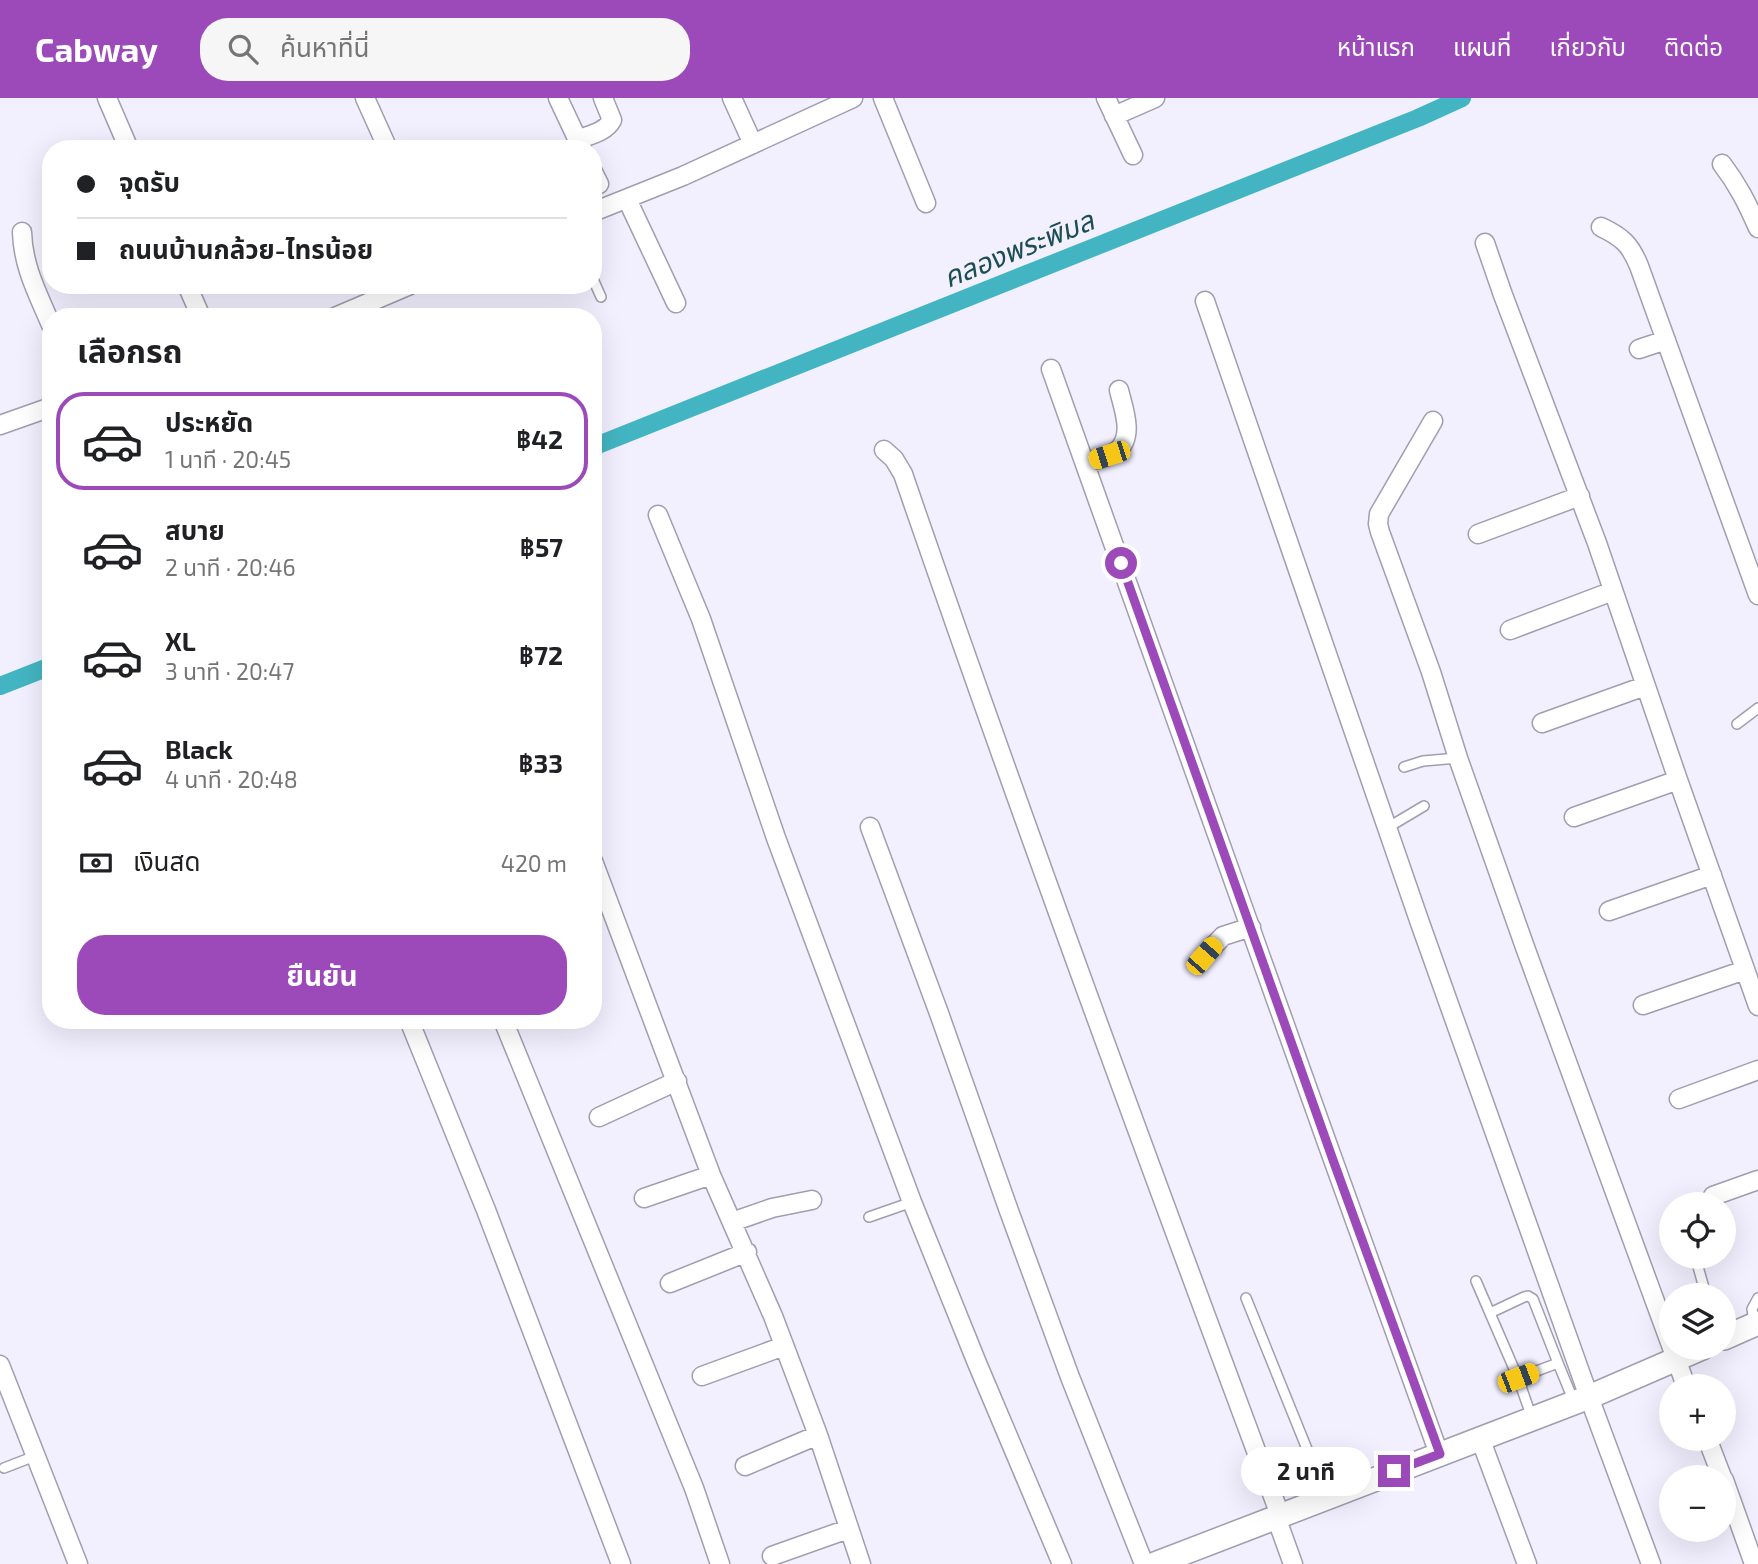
<!DOCTYPE html>
<html lang="th">
<head>
<meta charset="utf-8">
<style>
	body { margin:0; font-family:"Exo 2","Noto Sans Thai",sans-serif; background:#f6f6f6; color:#202124; height:100vh; display:flex; flex-direction:column; font-size:26px; white-space:nowrap }
	* { box-sizing:border-box; margin:0 }
	p { font-size:23px; color:#757577 }
	.icon { flex:none; width:38px; height:38px; fill:none; stroke:currentColor; stroke-width:2; stroke-linecap:round; stroke-linejoin:round }
	.map { position:relative; flex:1; overflow:hidden }
	.details { position:absolute; left:42px; top:210px; width:560px; height:721px; display:flex; flex-direction:column; background:#fff; border-radius:28px; box-shadow:0 7px 28px #0002 }
	.details>* { flex:none }
	.banner { position:absolute; left:42px; top:42px; width:560px; height:154px; border-radius:28px; box-shadow:0 7px 28px #0002; display:grid; align-content:center; height:154px; padding:0 35px; background:#fff }
	.tools { position:absolute; left:1659px; top:1094px; display:grid; gap:14px }
	.tools a { display:grid; place-items:center; width:77px; height:77px; border-radius:50%; background:#fff; box-shadow:0 7px 28px #0002; font-size:35px }
	.end { position:absolute; width:32px; height:32px; margin:-16px; border:9px solid #9c4ab9; background:#fff; box-shadow:0 0 0 4px #fff }
	.from { border-radius:50% }
	.bubble { position:absolute; height:49px; border-radius:24px; background:#fff; box-shadow:0 7px 28px #0002; font-size:23px; font-weight:700; line-height:49px; text-align:center }
	.car { position:absolute; width:21px; height:42px; margin:-21px -10px; border-radius:9px; box-shadow:0 0 5px 2px #0007; background:linear-gradient(#f5c518 24%,#345 0 40%,#f5c518 0 76%,#345 0 86%,#f5c518 0) }
	.banner b { display:flex; align-items:center; gap:24px; height:66px; font-size:26px }
	.banner b+b { border-top:2px solid #e0e0e0 }
	.banner i { width:18px; height:18px; background:#202124 }
	ul { padding:0; list-style:none }
	li { display:flex; align-items:center; gap:21px; height:98px; margin:0 14px 10px; padding:0 21px; border:4px solid transparent; border-radius:28px }
	li div { flex:1 }
	li b { display:block; font-size:26px }
	li em { font-style:normal; font-weight:700 }
	li.selected { border-color:#9c4ab9 }
	li>.icon { width:63px; height:63px; stroke-width:1.5 }
	h2 { padding:0 35px; font-size:32px; line-height:84px }
	.pay { display:flex; align-items:center; gap:18px; height:77px; padding:0 35px; font-size:26px }
	.pay p { margin-inline-start:auto }
	.button { display:flex; gap:14px; margin-top:auto; padding:14px 35px }
	.button a { flex:1; height:80px; border-radius:28px; background:#9c4ab9; color:#fff; font-size:28px; font-weight:700; line-height:80px; text-align:center }
	header { display:flex; align-items:center; gap:42px; box-sizing:border-box; height:98px; padding:0 35px; background:#9c4ab9; color:#fff }
	header strong { font-size:33px }
	nav { display:flex; gap:38px; margin-inline-start:auto; font-size:24px }
	.search { width:490px; height:63px; background:#f6f6f6; display:flex; align-items:center; gap:18px; box-sizing:border-box; padding:0 24px; border-radius:28px; color:#757577; font-size:26px }
	.map>svg:first-child { display:block }
	.lines { fill:none; stroke-linecap:round; stroke-linejoin:round }
	.canal { stroke:#43b5c2; stroke-width:18 }
	.service-casing { stroke:#a09eaf; stroke-width:12 }
	.minor-casing { stroke:#a09eaf; stroke-width:21 }
	.tertiary-casing { stroke:#a09eaf; stroke-width:26 }
	.service { stroke:#fff; stroke-width:9 }
	.minor { stroke:#fff; stroke-width:18 }
	.tertiary { stroke:#fff; stroke-width:23 }
	.route { stroke:#9c4ab9; stroke-width:9 }
	.labels { text-anchor:middle; dominant-baseline:central; stroke-width:7; stroke-linejoin:round; paint-order:stroke }
	.water-label { font-size:28px; font-style:italic; fill:#1c4d52; stroke:#f2f0ff }
</style>
</head>
<body>
<header>
<strong>Cabway</strong>
<div class="search"><svg class="icon" aria-label="search" viewBox="0 0 24 24"><circle cx="10" cy="10" r="6"/><path d="M15 15l6 6"/></svg>ค้นหาที่นี่</div>
<nav><a>หน้าแรก</a><a>แผนที่</a><a>เกี่ยวกับ</a><a>ติดต่อ</a></nav>
</header>
<div class="map">
<svg width="1758" height="1466" viewBox="0 0 1758 1466">
	<rect width="100%" height="100%" fill="#f2f0ff"/>
	<g class="lines">
		<path class="canal" d="M 593,349 L 1418,20 L 1462,0
			M 0,588 L 51,568"/>
		<defs>
			<path id="service" d="M 593,181 L 601,199
				M 1737,626 L 1758,610
				M 1404,669 L 1423,663 L 1458,660
				M 1387,730 L 1424,708
				M 869,1119 L 912,1104
				M 1695,1158 L 1706,1197
				M 1476,1183 L 1518,1280 L 1532,1320
				M 1246,1200 L 1326,1398
				M 1490,1215 L 1524,1199 L 1528,1198 L 1533,1201 L 1558,1265
				M 1754,1225 L 1752,1211 L 1758,1200
				M 1518,1280 L 1558,1265 L 1574,1304
				M 4,1370 L 35,1358"/>
			<path id="minor" d="M 107,0 L 129,51
				M 365,0 L 388,51
				M 558,0 L 582,51
				M 732,0 L 753,46
				M 883,0 L 926,105
				M 1106,0 L 1133,57
				M 1114,18 L 1155,0
				M 577,42 C 589,37 606,34 612,22 L 603,0
				M 1722,66 C 1738,87 1747,105 1758,130
				M 593,74 L 599,86
				M 627,101 L 676,205
				M 593,114 L 683,78 L 853,0
				M 1601,129 C 1622,139 1630,146 1639,168 L 1758,497
				M 22,134 C 23,169 38,196 51,227
				M 1485,145 L 1503,197 L 1597,445 L 1678,682 L 1758,908
				M 187,187 L 201,219
				M 1205,203 L 1420,825 L 1589,1299 L 1651,1466
				M 335,219 L 410,187
				M 1639,251 L 1666,242
				M 1051,271 C 1181,633 1308,995 1439,1356
				M 1433,323 L 1379,416 L 1378,426 L 1380,434 L 1431,574 L 1458,660 L 1526,852 L 1686,1288
				M 0,327 L 51,309
				M 884,352 L 894,361 L 903,376 C 1023,725 1151,1071 1280,1417
				M 1085,365 C 1095,362 1109,359 1117,353 C 1135,338 1123,310 1119,292
				M 658,417 L 701,521 L 776,740 L 912,1104 L 977,1265 L 1062,1466
				M 1478,436 L 1580,398
				M 1510,532 L 1613,493
				M 1542,625 L 1645,588
				M 1574,719 L 1678,682
				M 870,729 L 940,918 L 1009,1113 L 1070,1279 L 1144,1466
				M 593,763 L 711,1077 L 773,1218 L 818,1337 L 861,1466
				M 1609,813 L 1712,777
				M 1204,858 L 1223,838 L 1251,829
				M 1643,907 L 1745,872
				M 409,922 L 486,1112 L 621,1466
				M 503,922 L 694,1390 L 720,1466
				M 1679,1001 L 1758,972
				M 599,1019 L 677,983
				M 1713,1098 L 1758,1082
				M 644,1100 L 711,1077
				M 732,1124 L 772,1110 L 812,1102
				M 670,1185 L 747,1154
				M 0,1267 L 78,1466
				M 702,1278 L 784,1248
				M 1480,1340 L 1527,1466
				M 1707,1340 L 1722,1379
				M 745,1368 L 818,1337
				M 1724,1382 L 1754,1466
				M 1276,1419 L 1293,1466
				M 772,1458 L 848,1431"/>
			<path id="tertiary" d="M 1724,1240 L 1758,1225
				M 1155,1466 L 1589,1299 L 1702,1250"/>
		</defs>
		<use href="#service" class="service-casing"/>
		<use href="#minor" class="minor-casing"/>
		<use href="#tertiary" class="tertiary-casing"/>
		<use href="#service" class="service"/>
		<use href="#minor" class="minor"/>
		<use href="#tertiary" class="tertiary"/>
	</g>
	<g class="lines">
		<path class="route" d="M 1121,465 L 1333,1062 L 1440,1356 L 1394,1373"/>
	</g>
	<g class="labels">
		<g class="water-label">
			<text transform="translate(1018 150) rotate(-22)">คลองพระพิมล</text>
		</g>
	</g>
</svg>
<div class="tools">
<a><svg class="icon" aria-label="locate" viewBox="0 0 24 24"><circle cx="12" cy="12" r="6"/><path d="M12 2v4M12 18v4M2 12h4M18 12h4"/></svg></a>
<a><svg class="icon" aria-label="layers" viewBox="0 0 24 24"><path d="M12 4l9 5-9 5-9-5zM3 14l9 5 9-5"/></svg></a>
<a>+</a>
<a>−</a>
</div>
<i class="end from" style="left:1121px;top:465px"></i>
<i class="end" style="left:1394px;top:1373px"></i>
<div class="bubble" style="left:1241px;top:1349px;width:130px">2 นาที</div>
<i class="car" style="left:1109px;top:357px;rotate:252deg"></i>
<i class="car" style="left:1204px;top:858px;rotate:41deg"></i>
<i class="car" style="left:1518px;top:1280px;rotate:69deg"></i>
<div class="banner">
<b><i class="from"></i>จุดรับ</b>
<b><i></i>ถนนบ้านกล้วย-ไทรน้อย</b>
</div>
<section class="details">
<h2>เลือกรถ</h2>
<ul>
<li class="selected"><svg class="icon" aria-label="car" viewBox="0 0 24 24"><path d="M5 17H2v-5l4-1 3-4h7l3 4 3 1v5h-3M9 17h6M6 11h13"/><circle cx="7" cy="17" r="2"/><circle cx="17" cy="17" r="2"/></svg><div><b>ประหยัด</b><p>1 นาที · 20:45</p></div><em>฿42</em></li>
<li><svg class="icon" aria-label="car" viewBox="0 0 24 24"><path d="M5 17H2v-5l4-1 3-4h7l3 4 3 1v5h-3M9 17h6M6 11h13"/><circle cx="7" cy="17" r="2"/><circle cx="17" cy="17" r="2"/></svg><div><b>สบาย</b><p>2 นาที · 20:46</p></div><em>฿57</em></li>
<li><svg class="icon" aria-label="car" viewBox="0 0 24 24"><path d="M5 17H2v-5l4-1 3-4h7l3 4 3 1v5h-3M9 17h6M6 11h13"/><circle cx="7" cy="17" r="2"/><circle cx="17" cy="17" r="2"/></svg><div><b>XL</b><p>3 นาที · 20:47</p></div><em>฿72</em></li>
<li><svg class="icon" aria-label="car" viewBox="0 0 24 24"><path d="M5 17H2v-5l4-1 3-4h7l3 4 3 1v5h-3M9 17h6M6 11h13"/><circle cx="7" cy="17" r="2"/><circle cx="17" cy="17" r="2"/></svg><div><b>Black</b><p>4 นาที · 20:48</p></div><em>฿33</em></li>
</ul>
<div class="pay"><svg class="icon" aria-label="cash" viewBox="0 0 24 24"><path d="M3 7h18v10H3z"/><circle cx="12" cy="12" r="2"/></svg>เงินสด<p>420 m</p></div>
<div class="button"><a>ยืนยัน</a></div>
</section>
</div>
</body>
</html>
